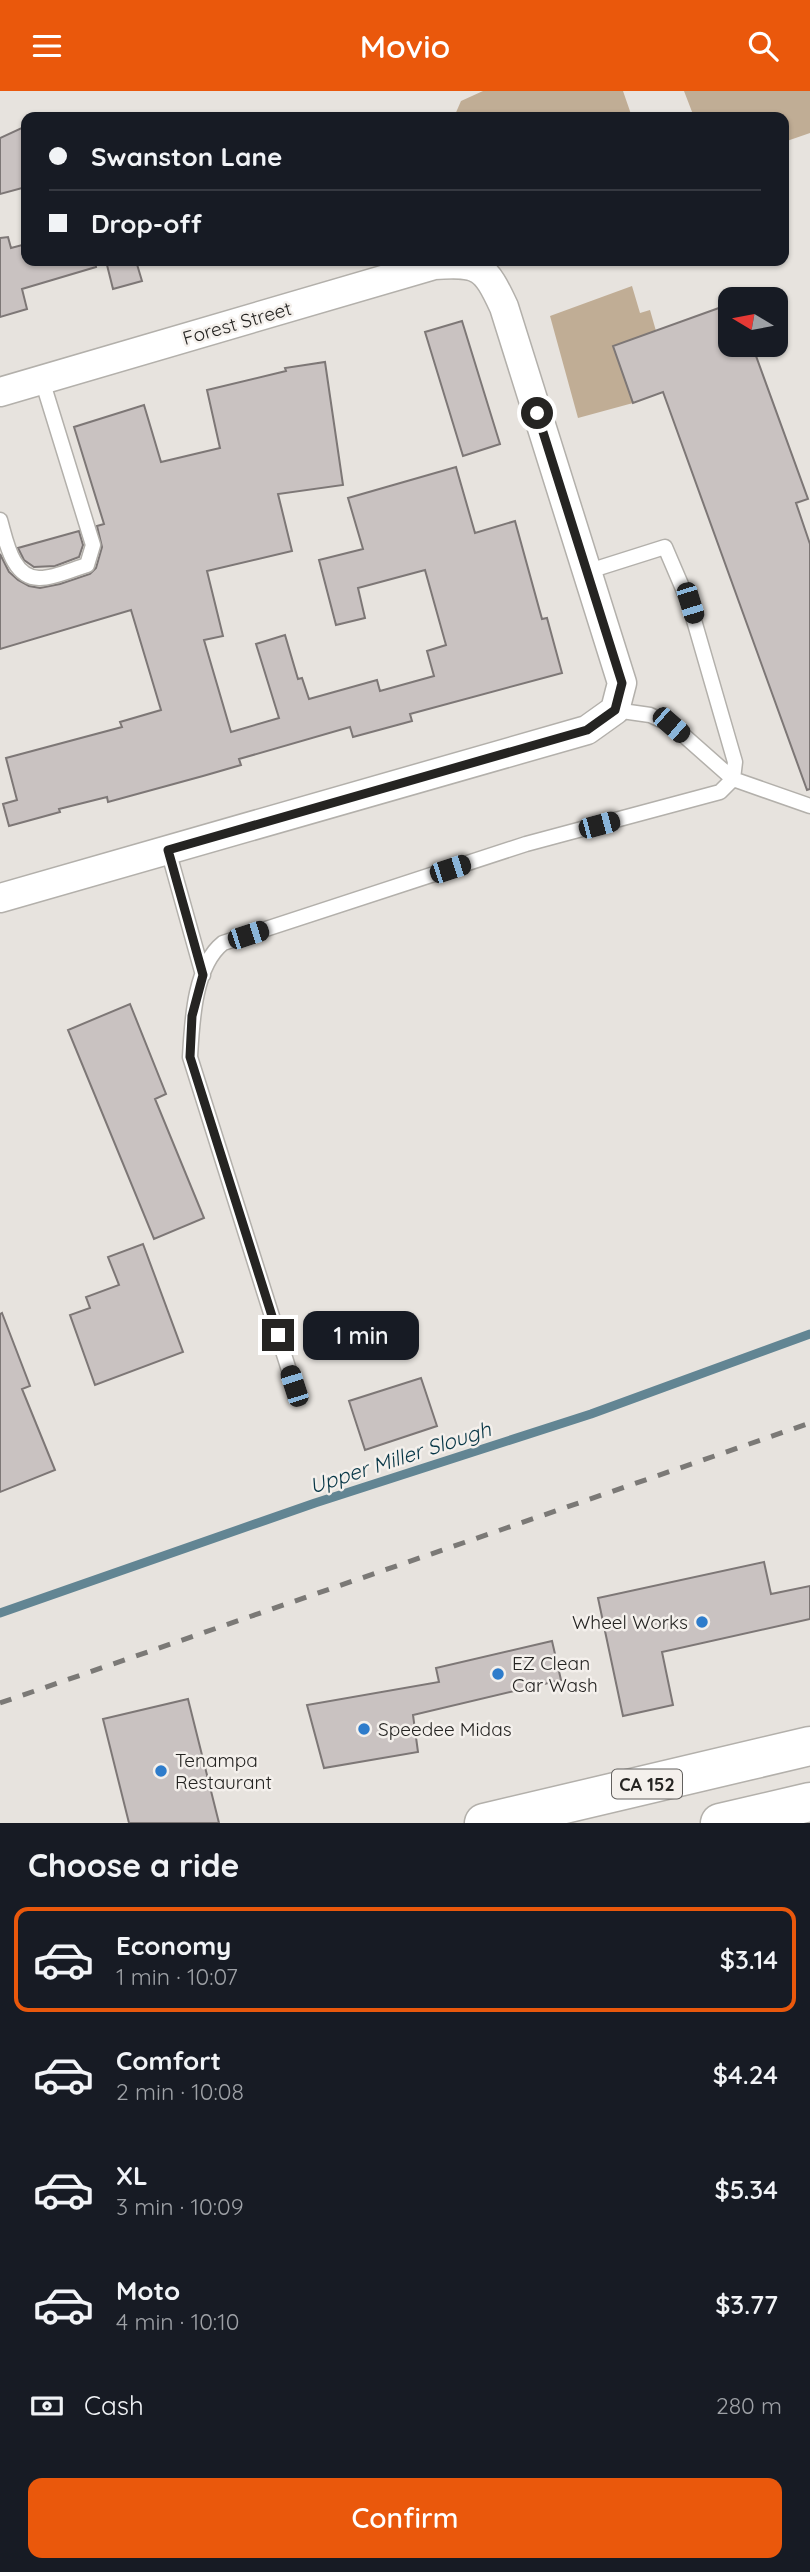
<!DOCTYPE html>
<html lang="en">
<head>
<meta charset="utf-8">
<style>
	body { margin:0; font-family:Quicksand,sans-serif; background:#20242c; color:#f1f3f6; height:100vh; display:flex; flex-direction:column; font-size:26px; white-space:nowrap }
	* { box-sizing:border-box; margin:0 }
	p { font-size:23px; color:#9ea1a6 }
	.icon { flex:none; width:38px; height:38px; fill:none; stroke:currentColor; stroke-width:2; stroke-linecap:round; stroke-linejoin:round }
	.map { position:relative; height:1732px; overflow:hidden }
	.drawer { display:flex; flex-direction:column; background:#171b24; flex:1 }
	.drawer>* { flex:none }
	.banner { position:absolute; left:21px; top:21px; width:768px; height:154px; border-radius:14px; box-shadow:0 2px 5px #0004; display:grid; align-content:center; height:154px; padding:0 28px; background:#171b24 }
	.needle { width:46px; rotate:280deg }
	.controls { position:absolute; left:718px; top:196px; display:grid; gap:14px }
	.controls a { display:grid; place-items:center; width:70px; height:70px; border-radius:14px; background:#171b24; box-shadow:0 2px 5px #0004; font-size:35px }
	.end { position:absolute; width:32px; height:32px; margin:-16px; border:9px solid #252422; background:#fff; box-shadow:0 0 0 4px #fff }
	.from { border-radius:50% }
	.bubble { position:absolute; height:49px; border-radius:14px; background:#171b24; box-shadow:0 2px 5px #0004; font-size:23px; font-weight:600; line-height:49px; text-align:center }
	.car { position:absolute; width:21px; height:42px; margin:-21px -10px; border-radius:9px; box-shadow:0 0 5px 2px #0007; background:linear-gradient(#222 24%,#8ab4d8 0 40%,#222 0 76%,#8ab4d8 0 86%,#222 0) }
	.banner b { display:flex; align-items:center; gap:24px; height:66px; font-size:26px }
	.banner b+b { border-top:2px solid #363941 }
	.banner i { width:18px; height:18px; background:#f1f3f6 }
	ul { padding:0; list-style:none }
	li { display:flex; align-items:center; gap:21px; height:105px; margin:0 14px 10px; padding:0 14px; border:4px solid transparent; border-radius:14px }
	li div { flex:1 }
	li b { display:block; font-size:26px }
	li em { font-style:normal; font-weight:600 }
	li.selected { border-color:#ea580c }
	li>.icon { width:63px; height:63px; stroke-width:1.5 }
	h2 { padding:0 28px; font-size:32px; line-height:84px }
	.pay { display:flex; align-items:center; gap:18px; height:77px; padding:0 28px; font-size:26px }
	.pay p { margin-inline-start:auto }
	.action { display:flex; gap:14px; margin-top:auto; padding:14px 28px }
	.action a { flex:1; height:80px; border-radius:14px; background:#ea580c; color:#fff; font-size:28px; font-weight:600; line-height:80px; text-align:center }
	header { display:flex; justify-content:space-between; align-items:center; height:91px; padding:0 28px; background:#ea580c; color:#fff; font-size:32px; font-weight:600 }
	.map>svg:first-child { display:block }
	.green { fill:#c0ad95 }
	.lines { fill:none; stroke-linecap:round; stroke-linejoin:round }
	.stream { stroke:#628593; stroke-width:9 }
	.building { fill:#c9c2c1; stroke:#7d7776; stroke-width:2 }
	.service-casing { stroke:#b3b0ab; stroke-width:17 }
	.minor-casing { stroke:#b3b0ab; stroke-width:31 }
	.primary-casing { stroke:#b3b0ab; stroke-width:41 }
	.service { stroke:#fff; stroke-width:14 }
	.minor { stroke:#fff; stroke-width:28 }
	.primary { stroke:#fff; stroke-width:38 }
	.rail { stroke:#7b7976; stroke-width:5; stroke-dasharray:12 12; stroke-linecap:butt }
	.route { stroke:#252422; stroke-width:9 }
	.poi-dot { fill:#2e7ccb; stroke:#f4f0ec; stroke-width:2.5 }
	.labels { text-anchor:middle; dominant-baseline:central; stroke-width:5; stroke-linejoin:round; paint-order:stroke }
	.shield { fill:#f4f0ec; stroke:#63615f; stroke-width:2 }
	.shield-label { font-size:18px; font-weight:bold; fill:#252422 }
	.street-label { font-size:19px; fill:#252422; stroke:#f4f0ec }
	.poi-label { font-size:19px; fill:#252422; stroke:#f4f0ec; text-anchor:start }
	.water-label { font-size:21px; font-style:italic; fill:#073646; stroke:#f4f0ec }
</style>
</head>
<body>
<header><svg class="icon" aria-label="menu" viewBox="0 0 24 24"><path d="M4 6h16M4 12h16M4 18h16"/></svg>Movio<svg class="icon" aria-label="search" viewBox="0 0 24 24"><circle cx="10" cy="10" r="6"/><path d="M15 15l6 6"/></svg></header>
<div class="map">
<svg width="810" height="1732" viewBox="0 0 810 1732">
	<rect width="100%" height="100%" fill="#e7e3de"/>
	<path class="green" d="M 483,0 L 623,0 L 632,26 L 454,26 L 461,10 Z
		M 684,0 L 810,0 L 810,42 L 784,51 L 784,26 L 694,26 Z
		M 632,195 L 640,222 L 650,219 L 656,240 L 613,256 L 633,312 L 578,327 L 550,225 Z"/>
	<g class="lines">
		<path class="stream" d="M 0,1522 L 315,1412 L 591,1323 L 810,1243"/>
	</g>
	<path class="building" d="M 26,35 L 26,96 L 0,103 L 0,47 Z
		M 8,146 L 11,157 L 26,153 L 26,170 L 95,170 L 96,176 L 22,198 L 27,218 L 0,226 L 0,147 Z
		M 106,170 L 136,170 L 142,190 L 113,198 Z
		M 730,213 L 730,254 L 752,254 L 808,408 L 796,412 L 810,453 L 810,698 L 807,699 L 663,301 L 633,312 L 613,255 Z
		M 462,230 L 500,353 L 463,365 L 425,241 Z
		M 325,271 L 343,394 L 278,403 L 292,460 L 207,480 L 223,545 L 204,549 L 231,641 L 279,627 L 256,553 L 285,544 L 298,588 L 302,587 L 309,608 L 377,589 L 380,600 L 434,585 L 427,560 L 446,554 L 425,479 L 358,497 L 365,527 L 336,534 L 319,469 L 363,458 L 348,407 L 456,376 L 475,442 L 515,430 L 542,528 L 547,527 L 562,582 L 410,623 L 412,630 L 353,646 L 350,636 L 239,668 L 241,674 L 203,685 L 108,711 L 107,706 L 59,718 L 60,721 L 9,735 L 3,713 L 17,709 L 6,667 L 122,636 L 120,631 L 161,619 L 131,519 L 0,558 L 0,463 L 9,481 L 18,489 L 29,495 L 40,497 L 60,493 L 90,483 L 96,477 L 102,456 L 97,435 L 104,433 L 74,336 L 144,314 L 161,371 L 220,357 L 207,299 L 286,280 L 285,277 Z
		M 79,440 L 83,454 L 79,466 L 55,475 L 34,476 L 24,469 L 18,457 Z
		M 130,913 L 166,1003 L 155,1008 L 204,1127 L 154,1148 L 68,939 Z
		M 143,1153 L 183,1261 L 95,1294 L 70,1224 L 90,1217 L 86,1206 L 119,1194 L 108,1166 Z
		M 2,1222 L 30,1295 L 22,1298 L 55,1379 L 0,1401 L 0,1223 Z
		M 421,1287 L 437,1335 L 365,1359 L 349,1310 Z
		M 764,1471 L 771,1503 L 810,1495 L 810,1528 L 662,1561 L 673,1614 L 623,1625 L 598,1507 Z
		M 552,1550 L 561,1589 L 413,1624 L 418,1661 L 324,1677 L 307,1614 L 439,1591 L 436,1577 Z
		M 188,1608 L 219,1732 L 129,1732 L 103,1628 Z"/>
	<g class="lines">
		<defs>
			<path id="service" d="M 0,429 C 6,449 12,488 40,487 C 55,487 73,478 87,474 L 93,454 L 42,289
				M 615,619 L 650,624 L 672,634 L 733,688 L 810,715
				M 168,759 L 203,884
				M 294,1295 L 190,966 C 192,932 194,875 223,852 L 526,753 L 720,701 L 733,688 L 735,671 L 689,512 L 665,456 L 586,481"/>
			<path id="minor" d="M 0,301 L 434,174 C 480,171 485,175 504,216 L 622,592 L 615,619 L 587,639 L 0,807"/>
			<path id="primary" d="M 484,1732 L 810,1655
				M 720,1732 L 810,1711"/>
		</defs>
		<use href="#service" class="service-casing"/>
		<use href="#minor" class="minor-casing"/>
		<use href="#primary" class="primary-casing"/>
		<use href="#service" class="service"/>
		<use href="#minor" class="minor"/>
		<use href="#primary" class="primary"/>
		<path class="rail" d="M 0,1612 L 810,1332"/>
	</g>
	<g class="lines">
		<path class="route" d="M 278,1244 L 190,966 L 192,925 L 203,884 L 168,759 L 587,639 L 615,619 L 622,592 L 537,322"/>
	</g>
	<g class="poi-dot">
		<circle cx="702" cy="1531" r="7"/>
		<circle cx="498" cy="1583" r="7"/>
		<circle cx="364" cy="1638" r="7"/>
		<circle cx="161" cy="1680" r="7"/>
	</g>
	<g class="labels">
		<rect class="shield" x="612" y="1678.5" width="70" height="29" rx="5"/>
		<g class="shield-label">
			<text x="647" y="1693">CA 152</text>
		</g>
		<g class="street-label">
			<text transform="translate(237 232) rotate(-16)">Forest Street</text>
		</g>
		<g class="poi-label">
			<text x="688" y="1531" text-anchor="end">Wheel Works</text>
			<text x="512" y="1572">EZ Clean<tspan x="512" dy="22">Car Wash</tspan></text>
			<text x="378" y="1638">Speedee Midas</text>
			<text x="175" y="1669">Tenampa<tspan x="175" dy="22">Restaurant</tspan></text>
		</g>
		<g class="water-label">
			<text transform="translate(400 1366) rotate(-18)">Upper Miller Slough</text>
		</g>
	</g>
</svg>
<div class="controls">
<a><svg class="needle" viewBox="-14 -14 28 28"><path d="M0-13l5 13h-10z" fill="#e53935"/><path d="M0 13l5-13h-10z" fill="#9ea1a6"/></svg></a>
</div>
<i class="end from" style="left:537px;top:322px"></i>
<i class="end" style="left:278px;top:1244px"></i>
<div class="bubble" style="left:303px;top:1220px;width:116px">1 min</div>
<i class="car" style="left:690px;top:512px;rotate:163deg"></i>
<i class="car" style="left:671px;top:634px;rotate:131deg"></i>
<i class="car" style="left:599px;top:734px;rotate:75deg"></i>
<i class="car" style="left:450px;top:778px;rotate:72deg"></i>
<i class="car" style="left:248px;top:844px;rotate:72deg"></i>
<i class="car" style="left:294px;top:1295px;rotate:342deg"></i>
<div class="banner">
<b><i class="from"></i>Swanston Lane</b>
<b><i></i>Drop-off</b>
</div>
</div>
<section class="drawer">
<h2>Choose a ride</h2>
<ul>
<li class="selected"><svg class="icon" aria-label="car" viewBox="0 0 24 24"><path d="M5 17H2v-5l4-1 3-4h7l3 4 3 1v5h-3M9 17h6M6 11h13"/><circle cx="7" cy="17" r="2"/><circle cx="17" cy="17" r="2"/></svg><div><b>Economy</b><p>1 min · 10:07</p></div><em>$3.14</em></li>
<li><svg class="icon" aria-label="car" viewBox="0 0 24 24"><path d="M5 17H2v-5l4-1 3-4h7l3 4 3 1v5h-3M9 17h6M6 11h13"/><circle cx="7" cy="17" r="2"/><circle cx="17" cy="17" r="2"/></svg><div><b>Comfort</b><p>2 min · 10:08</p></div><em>$4.24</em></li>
<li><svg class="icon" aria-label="car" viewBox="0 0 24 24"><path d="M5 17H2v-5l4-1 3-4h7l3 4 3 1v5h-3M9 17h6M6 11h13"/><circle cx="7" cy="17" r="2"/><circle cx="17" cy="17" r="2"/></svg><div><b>XL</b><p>3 min · 10:09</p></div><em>$5.34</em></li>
<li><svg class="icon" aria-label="car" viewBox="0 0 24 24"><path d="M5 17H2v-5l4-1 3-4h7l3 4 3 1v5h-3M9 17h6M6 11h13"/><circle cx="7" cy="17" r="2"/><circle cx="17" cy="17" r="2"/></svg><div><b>Moto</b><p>4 min · 10:10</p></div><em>$3.77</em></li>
</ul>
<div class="pay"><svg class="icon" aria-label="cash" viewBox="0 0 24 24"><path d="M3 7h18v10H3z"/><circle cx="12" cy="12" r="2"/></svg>Cash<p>280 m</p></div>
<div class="action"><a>Confirm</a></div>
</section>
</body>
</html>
